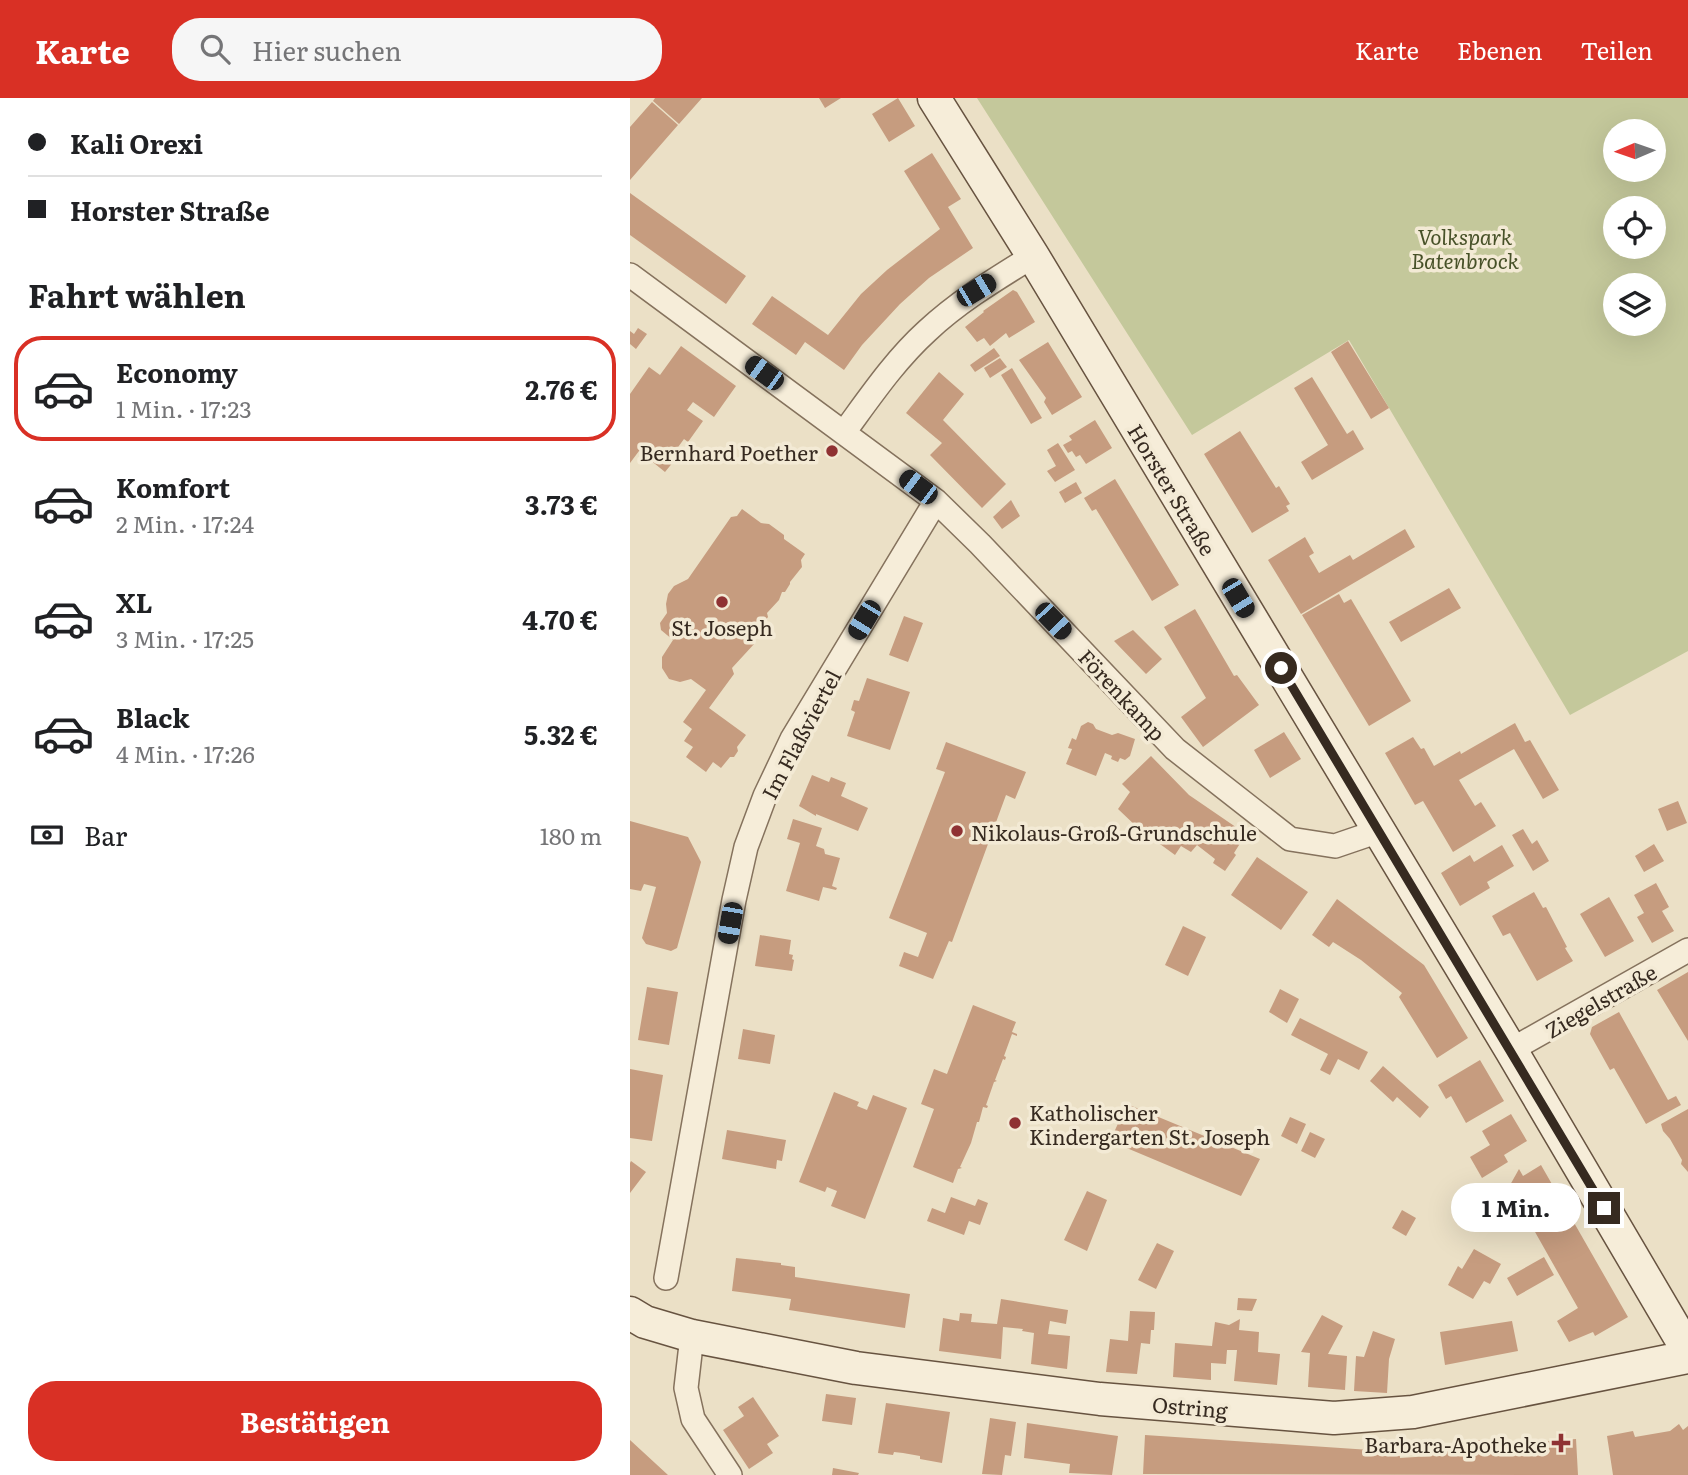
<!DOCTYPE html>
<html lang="de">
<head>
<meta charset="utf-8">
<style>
	body { margin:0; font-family:Literata,serif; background:#f6f6f6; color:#202124; height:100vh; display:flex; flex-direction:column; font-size:26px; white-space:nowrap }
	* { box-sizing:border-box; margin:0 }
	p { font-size:23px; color:#757577 }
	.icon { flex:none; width:38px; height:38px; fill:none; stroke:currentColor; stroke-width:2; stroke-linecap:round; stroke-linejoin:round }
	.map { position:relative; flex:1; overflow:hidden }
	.details { display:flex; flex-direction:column; background:#fff; width:630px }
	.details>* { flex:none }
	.hud { display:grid; align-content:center; height:154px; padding:0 28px; background:#fff }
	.needle { width:46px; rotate:268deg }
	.controls { position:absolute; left:973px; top:21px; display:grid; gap:14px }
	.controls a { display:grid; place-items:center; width:63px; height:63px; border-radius:50%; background:#fff; box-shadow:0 7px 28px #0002; font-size:35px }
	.end { position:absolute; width:32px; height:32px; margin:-16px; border:9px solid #362a20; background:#fff; box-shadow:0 0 0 4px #fff }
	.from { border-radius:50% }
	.bubble { position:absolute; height:49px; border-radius:24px; background:#fff; box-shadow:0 7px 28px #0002; font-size:23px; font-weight:700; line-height:49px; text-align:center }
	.car { position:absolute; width:21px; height:42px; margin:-21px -10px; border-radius:9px; box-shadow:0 0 5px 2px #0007; background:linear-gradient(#222 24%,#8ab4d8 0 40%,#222 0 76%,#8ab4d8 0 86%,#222 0) }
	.hud b { display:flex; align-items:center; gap:24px; height:66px; font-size:26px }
	.hud b+b { border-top:2px solid #e0e0e0 }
	.hud i { width:18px; height:18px; background:#202124 }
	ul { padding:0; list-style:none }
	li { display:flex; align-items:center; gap:21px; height:105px; margin:0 14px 10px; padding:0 14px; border:4px solid transparent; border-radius:28px }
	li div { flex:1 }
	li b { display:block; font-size:26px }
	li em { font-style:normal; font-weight:700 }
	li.current { border-color:#d93025 }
	li>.icon { width:63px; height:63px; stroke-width:1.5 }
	h2 { padding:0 28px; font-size:32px; line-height:84px }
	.pay { display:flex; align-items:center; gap:18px; height:77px; padding:0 28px; font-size:26px }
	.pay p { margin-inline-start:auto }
	.button { display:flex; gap:14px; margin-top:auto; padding:14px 28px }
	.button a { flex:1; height:80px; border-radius:28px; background:#d93025; color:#fff; font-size:28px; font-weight:700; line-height:80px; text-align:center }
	header { display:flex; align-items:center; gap:42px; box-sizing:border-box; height:98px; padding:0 35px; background:#d93025; color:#fff }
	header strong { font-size:33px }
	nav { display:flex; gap:38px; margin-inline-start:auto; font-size:24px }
	.search { width:490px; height:63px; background:#f6f6f6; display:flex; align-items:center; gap:18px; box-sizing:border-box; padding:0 24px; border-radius:28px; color:#757577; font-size:26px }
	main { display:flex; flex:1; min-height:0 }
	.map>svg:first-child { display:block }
	.green { fill:#c4c89b; fill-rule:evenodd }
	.building { fill:#c69c7f }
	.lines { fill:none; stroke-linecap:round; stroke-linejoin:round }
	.minor-casing { stroke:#85725d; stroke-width:26 }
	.secondary-casing { stroke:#675340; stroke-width:35 }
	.minor { stroke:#f6edd9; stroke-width:23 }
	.secondary { stroke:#f6edd9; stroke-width:32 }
	.route { stroke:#362a20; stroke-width:9 }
	.poi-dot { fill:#8f3233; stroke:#f3ead5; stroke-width:2.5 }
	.labels { text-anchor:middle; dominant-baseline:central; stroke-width:7; stroke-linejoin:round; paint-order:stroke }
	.park-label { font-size:21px; font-style:italic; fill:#475128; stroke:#f3ead5 }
	.poi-label { font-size:21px; fill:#362a20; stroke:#f3ead5; text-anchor:end }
	.street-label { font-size:21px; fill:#362a20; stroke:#f3ead5 }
</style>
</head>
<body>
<header>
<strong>Karte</strong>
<div class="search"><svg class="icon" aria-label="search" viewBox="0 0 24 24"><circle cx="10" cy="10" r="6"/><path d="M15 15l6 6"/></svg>Hier suchen</div>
<nav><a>Karte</a><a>Ebenen</a><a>Teilen</a></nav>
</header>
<main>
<section class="details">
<div class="hud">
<b><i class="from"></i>Kali Orexi</b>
<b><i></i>Horster Straße</b>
</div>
<h2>Fahrt wählen</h2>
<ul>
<li class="current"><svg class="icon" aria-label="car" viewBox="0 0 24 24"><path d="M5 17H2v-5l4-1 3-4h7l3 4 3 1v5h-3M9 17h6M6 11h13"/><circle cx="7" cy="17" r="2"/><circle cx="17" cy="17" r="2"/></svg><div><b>Economy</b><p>1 Min. · 17:23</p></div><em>2.76 €</em></li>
<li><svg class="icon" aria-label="car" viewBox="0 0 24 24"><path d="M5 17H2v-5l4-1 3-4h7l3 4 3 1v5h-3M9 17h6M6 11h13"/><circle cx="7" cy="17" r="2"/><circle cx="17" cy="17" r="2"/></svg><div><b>Komfort</b><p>2 Min. · 17:24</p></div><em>3.73 €</em></li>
<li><svg class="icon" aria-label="car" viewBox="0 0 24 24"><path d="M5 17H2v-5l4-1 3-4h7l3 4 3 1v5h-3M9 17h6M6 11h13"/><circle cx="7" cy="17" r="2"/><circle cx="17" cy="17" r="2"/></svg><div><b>XL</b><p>3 Min. · 17:25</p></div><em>4.70 €</em></li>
<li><svg class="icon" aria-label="car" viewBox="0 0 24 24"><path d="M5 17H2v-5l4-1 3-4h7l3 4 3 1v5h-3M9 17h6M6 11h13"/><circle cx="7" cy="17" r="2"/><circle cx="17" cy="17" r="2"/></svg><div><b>Black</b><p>4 Min. · 17:26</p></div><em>5.32 €</em></li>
</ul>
<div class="pay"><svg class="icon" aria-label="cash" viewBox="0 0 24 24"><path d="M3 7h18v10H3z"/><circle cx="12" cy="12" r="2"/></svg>Bar<p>180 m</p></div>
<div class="button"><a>Bestätigen</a></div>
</section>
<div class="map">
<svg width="1058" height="1377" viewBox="0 0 1058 1377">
	<rect width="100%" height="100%" fill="#ebe0c6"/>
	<path class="green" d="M 347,0 L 1058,0 L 1058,553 L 940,617 L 719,242 L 562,337 ZM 985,33 L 1024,33 L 1024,72 L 985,72 ZM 985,110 L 1024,110 L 1024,149 L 985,149 ZM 985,187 L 1024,187 L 1024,226 L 985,226 Z"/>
	<path class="building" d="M 25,0 L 72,0 L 49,26 L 23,3 Z
		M 189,0 L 211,0 L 195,10 Z
		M 268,0 L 285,28 L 259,44 L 242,16 Z
		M 22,4 L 48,27 L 0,82 L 0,29 Z
		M 302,55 L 331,101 L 318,109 L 343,150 L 299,180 L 270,206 L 232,247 L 214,272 L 175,244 L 166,257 L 122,226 L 142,198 L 198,237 L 231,196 L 257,172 L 310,131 L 274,73 Z
		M 0,95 L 116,178 L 96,206 L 0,137 Z
		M 383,192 L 387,194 L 405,224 L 379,240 L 376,235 L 360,248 L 354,240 L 347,244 L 335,229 L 354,214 L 353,213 Z
		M 8,230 L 17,236 L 6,251 L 0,246 L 0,233 L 4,236 Z
		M 718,243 L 759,310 L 741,321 L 701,254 Z
		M 418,244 L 452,299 L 422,317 L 414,304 L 416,300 L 389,262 Z
		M 51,248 L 106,288 L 84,319 L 63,304 L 57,312 L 73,323 L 58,344 L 54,341 L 40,360 L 44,363 L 35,374 L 9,353 L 0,365 L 0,296 L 19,269 L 30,277 Z
		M 364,250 L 370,258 L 345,274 L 340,267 Z
		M 370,260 L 377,269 L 360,280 L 354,270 Z
		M 382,270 L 412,320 L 401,326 L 371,277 Z
		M 309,274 L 334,296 L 313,322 L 376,386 L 352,410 L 300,357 L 312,345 L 276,315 Z
		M 682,279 L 717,336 L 723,332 L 734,351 L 682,382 L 671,364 L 698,347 L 664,290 Z
		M 465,322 L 482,350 L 456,366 L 450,357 L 446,359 L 442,353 L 438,355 L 433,347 L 442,342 L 439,338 Z
		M 610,333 L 646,390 L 649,388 L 660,406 L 656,408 L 659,413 L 622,435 L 574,356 Z
		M 428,345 L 445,372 L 425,384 L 417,373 L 426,368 L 417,352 Z
		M 485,381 L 549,487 L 522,503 L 466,411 L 462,413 L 454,400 Z
		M 446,384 L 452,395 L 435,405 L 429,394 Z
		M 381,402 L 390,418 L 372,431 L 363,419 Z
		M 112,411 L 131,425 L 139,426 L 154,437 L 154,441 L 175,456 L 171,462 L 172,469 L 160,484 L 160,486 L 155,494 L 152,494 L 149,502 L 137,515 L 138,519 L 132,527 L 127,530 L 125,545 L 102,570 L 104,576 L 79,610 L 116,637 L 107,649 L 108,653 L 104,659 L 100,659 L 91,670 L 83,664 L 76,674 L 56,659 L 63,649 L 54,643 L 62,631 L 53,624 L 76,592 L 61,581 L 50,584 L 39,581 L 32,570 L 32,559 L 43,542 L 31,532 L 30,525 L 37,515 L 36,506 L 38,496 L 44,488 L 58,481 L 101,419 L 107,418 Z
		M 775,431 L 785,449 L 671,516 L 638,462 L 675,439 L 684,455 L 679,458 L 689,475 L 720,457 L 723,462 Z
		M 819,490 L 831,510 L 771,544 L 759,524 Z
		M 709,496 L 714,505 L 721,501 L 781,603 L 739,628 L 672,517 Z
		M 565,511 L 604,578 L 607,577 L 629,607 L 573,649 L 551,619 L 576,600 L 534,529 Z
		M 274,518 L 293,525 L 278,564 L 259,557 Z
		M 503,532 L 532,561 L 516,576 L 484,543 Z
		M 237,580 L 280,594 L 260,652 L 217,638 L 225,614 L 221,612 L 224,602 L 229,603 Z
		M 458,624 L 463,626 L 466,631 L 482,637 L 488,635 L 505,641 L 500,658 L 495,662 L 490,660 L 488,664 L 481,661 L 482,658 L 475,655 L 466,678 L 436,666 L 442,651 L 438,650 L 442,640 L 446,642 L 451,628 Z
		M 885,625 L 895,644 L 900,642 L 929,692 L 913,701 L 884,651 L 829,682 L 845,708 L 851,704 L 866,728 L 823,754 L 793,703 L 785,707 L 755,655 L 783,639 L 791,651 L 794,650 L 804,668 L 830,653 L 831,656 Z
		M 654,634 L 671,661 L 640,680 L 624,652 Z
		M 316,644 L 396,674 L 385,701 L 376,697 L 322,844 L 319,843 L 303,881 L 269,868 L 274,854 L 288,859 L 297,835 L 259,820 L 315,674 L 306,671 Z
		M 521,658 L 559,697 L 616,736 L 604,755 L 606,757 L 595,773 L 583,765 L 585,761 L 567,747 L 561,754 L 551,748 L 545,757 L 508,730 L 488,711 L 500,694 L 492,686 Z
		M 182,677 L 199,684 L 201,679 L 216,685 L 211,698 L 238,710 L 228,733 L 186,716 L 186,718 L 169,708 Z
		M 1048,703 L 1057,725 L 1037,733 L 1028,711 Z
		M 163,721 L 192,730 L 186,748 L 194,751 L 195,756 L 210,760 L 202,788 L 207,790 L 206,792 L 193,789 L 189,803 L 156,793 L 170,745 L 157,741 Z
		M 0,723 L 58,739 L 71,764 L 47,850 L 41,853 L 16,846 L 12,840 L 26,789 L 14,786 L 11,793 L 0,791 Z
		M 893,731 L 902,746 L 907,742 L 919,763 L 903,773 L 882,737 Z
		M 1024,746 L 1034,763 L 1014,774 L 1005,758 Z
		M 872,747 L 884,768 L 857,784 L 860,790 L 830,808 L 811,775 L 840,757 L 844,764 Z
		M 627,759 L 678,794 L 651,832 L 601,797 Z
		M 1026,785 L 1039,809 L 1032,813 L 1044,833 L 1022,845 L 1007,819 L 1014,815 L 1004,797 Z
		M 904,794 L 913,810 L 916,809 L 937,849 L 935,850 L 943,863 L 907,883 L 880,835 L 873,838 L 862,818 Z
		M 979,799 L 1004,843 L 975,859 L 950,816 Z
		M 707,801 L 794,867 L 838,940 L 807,960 L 769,899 L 772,895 L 731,862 L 703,844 L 699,849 L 682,837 Z
		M 553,828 L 576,839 L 558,878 L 535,867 Z
		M 130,837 L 161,842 L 159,856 L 163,857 L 162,861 L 164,862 L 162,873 L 125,868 Z
		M 1058,874 L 1058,943 L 1027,892 Z
		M 17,889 L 48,894 L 39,947 L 8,942 Z
		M 650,891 L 669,901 L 657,925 L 639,914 Z
		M 343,907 L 386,924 L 382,934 L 387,936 L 387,938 L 382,936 L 374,958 L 376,959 L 375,962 L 373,961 L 365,982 L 367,983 L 364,984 L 356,1007 L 358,1008 L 357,1010 L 353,1009 L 349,1024 L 347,1024 L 341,1045 L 330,1069 L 332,1070 L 328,1071 L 323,1085 L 283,1069 L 304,1011 L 291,1006 L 304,971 L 317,976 Z
		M 989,914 L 1038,1002 L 1046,998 L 1051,1007 L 1016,1026 L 984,970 L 980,972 L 960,936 L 962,929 Z
		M 670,920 L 738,954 L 729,972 L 708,961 L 700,977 L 690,972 L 698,956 L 661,937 Z
		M 113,931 L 145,937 L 140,966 L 108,961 Z
		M 850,962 L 874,1003 L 836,1025 L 821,998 L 816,1001 L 808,987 Z
		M 753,968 L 799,1009 L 790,1020 L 767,999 L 763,1004 L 740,983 Z
		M 0,971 L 33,977 L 22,1043 L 0,1040 Z
		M 204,994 L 229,1004 L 227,1008 L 237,1012 L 243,997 L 277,1010 L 235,1121 L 201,1108 L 207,1093 L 197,1089 L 195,1094 L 169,1084 Z
		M 497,1006 L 630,1061 L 611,1098 L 480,1043 Z
		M 1058,1011 L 1058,1074 L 1051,1066 L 1052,1062 L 1040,1041 L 1033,1033 L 1031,1026 Z
		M 881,1016 L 897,1043 L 874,1057 L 878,1064 L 852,1080 L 840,1059 L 860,1047 L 852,1033 Z
		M 660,1019 L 676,1026 L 667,1046 L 651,1038 Z
		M 97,1032 L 156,1042 L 152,1063 L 147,1062 L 146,1071 L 92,1061 Z
		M 680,1034 L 695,1041 L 685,1060 L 671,1053 Z
		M 1,1063 L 16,1074 L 0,1095 L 0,1065 Z
		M 911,1067 L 998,1219 L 965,1238 L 963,1234 L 939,1244 L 927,1223 L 948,1210 L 896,1118 L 898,1117 L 889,1100 L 883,1112 L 870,1105 L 889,1071 L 893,1078 Z
		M 457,1093 L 477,1102 L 457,1153 L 434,1142 Z
		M 321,1099 L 345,1108 L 348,1101 L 358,1105 L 350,1127 L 339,1123 L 334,1137 L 297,1123 L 302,1110 L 315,1115 Z
		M 772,1112 L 786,1120 L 776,1138 L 762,1130 Z
		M 527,1145 L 544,1153 L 526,1191 L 508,1182 Z
		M 844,1151 L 871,1166 L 860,1186 L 854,1183 L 843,1201 L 818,1187 L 828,1168 L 832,1171 Z
		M 914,1159 L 924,1177 L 887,1198 L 877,1180 Z
		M 106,1160 L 151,1165 L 151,1167 L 165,1169 L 165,1179 L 280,1196 L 275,1230 L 159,1212 L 161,1201 L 102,1193 Z
		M 608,1200 L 627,1201 L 622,1213 L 607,1212 Z
		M 371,1201 L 438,1212 L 436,1226 L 420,1223 L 418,1236 L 440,1238 L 437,1271 L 401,1266 L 404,1235 L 392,1233 L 393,1231 L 373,1229 L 371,1261 L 309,1253 L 313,1220 L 329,1223 L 330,1215 L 342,1216 L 341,1224 L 367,1226 Z
		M 500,1213 L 525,1214 L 524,1232 L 521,1232 L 520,1246 L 511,1245 L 507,1276 L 476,1274 L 480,1241 L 498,1243 Z
		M 692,1217 L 713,1228 L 698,1256 L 717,1258 L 715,1292 L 678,1289 L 680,1255 L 671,1254 Z
		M 610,1221 L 609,1232 L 629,1234 L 628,1254 L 650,1256 L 647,1287 L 604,1283 L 607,1252 L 597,1252 L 596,1266 L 581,1265 L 581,1282 L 543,1279 L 545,1245 L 582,1248 L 585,1224 L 599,1227 Z
		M 882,1223 L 888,1253 L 815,1267 L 810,1234 Z
		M 743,1233 L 765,1241 L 759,1261 L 757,1295 L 724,1293 L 726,1258 L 734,1259 Z
		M 196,1296 L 226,1300 L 222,1327 L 192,1323 Z
		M 123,1299 L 149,1338 L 137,1346 L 143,1355 L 119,1371 L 93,1332 L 114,1318 L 108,1309 Z
		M 256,1305 L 320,1314 L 312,1365 L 290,1361 L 290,1358 L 273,1355 L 264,1354 L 263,1357 L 248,1355 Z
		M 360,1320 L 386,1324 L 381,1358 L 375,1357 L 372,1377 L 352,1376 Z
		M 397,1325 L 488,1338 L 482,1377 L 439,1375 L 440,1366 L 394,1360 Z
		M 1049,1326 L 1053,1332 L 1058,1328 L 1058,1377 L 983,1377 L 977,1338 L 1003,1333 L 1005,1339 L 1040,1333 Z
		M 515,1337 L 770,1354 L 770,1360 L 801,1358 L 801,1351 L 826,1350 L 825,1343 L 850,1342 L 850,1348 L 946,1341 L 948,1377 L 513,1376 Z
		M 0,1342 L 38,1377 L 0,1377 Z
		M 203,1370 L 229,1375 L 228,1377 L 202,1377 Z"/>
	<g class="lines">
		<defs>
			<path id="minor" d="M 0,177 L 306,403 L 350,446 L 545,651 L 660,741 L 705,748 L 749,733
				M 215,333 C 240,299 265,262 297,233 C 329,203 366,181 403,158
				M 881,952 L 1058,852
				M 36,1180 L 104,802 L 116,749 L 135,698 L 162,641 L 306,403
				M 62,1238 L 56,1290 L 63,1321 L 100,1377"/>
			<path id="secondary" d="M 304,0 L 403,158 L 881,952 L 1058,1253
				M 0,1215 L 15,1224 L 62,1238 L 226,1270 L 470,1301 L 704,1320 L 783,1314 L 1058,1259"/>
		</defs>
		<use href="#minor" class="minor-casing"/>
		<use href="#secondary" class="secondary-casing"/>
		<use href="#minor" class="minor"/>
		<use href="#secondary" class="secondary"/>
	</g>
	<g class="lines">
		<path class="route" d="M 651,570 L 974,1110"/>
	</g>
	<g class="poi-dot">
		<circle cx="202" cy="353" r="7"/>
		<circle cx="92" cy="504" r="7"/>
		<circle cx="327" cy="733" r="7"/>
		<circle cx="385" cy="1025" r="7"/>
		<path d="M927.5 1334.5h7v7h7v7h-7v7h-7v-7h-7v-7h7z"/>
	</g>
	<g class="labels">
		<g class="park-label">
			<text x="835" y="137">Volkspark<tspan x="835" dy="24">Batenbrock</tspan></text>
		</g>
		<g class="poi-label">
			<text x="188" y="353">Bernhard Poether</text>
			<text x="92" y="528" text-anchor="middle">St. Joseph</text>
			<text x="341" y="733" text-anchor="start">Nikolaus-Groß-Grundschule</text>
			<text x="399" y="1013" text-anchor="start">Katholischer<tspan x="399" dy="24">Kindergarten St. Joseph</tspan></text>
			<text x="917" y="1345">Barbara-Apotheke</text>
		</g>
		<g class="street-label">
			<text transform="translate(543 391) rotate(59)">Horster Straße</text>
			<text transform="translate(493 596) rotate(47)">Förenkamp</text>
			<text transform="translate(170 636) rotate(-62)">Im Flaßviertel</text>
			<text transform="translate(970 902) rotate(-30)">Ziegelstraße</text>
			<text transform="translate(560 1308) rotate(5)">Ostring</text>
		</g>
	</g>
</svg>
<div class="controls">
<a><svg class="needle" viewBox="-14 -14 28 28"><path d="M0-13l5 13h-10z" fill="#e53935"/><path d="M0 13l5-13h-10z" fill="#757577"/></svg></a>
<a><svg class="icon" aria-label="locate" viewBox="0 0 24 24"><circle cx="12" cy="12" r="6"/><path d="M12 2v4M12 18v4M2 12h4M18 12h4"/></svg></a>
<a><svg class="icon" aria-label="layers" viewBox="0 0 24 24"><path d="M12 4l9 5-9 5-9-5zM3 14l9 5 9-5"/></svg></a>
</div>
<i class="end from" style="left:651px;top:570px"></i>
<i class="end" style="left:974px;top:1110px"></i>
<div class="bubble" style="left:821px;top:1085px;width:130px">1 Min.</div>
<i class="car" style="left:346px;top:192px;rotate:59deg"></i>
<i class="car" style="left:134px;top:275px;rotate:306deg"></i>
<i class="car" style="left:288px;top:389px;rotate:307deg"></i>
<i class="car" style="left:608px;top:500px;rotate:149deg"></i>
<i class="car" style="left:234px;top:522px;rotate:211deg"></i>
<i class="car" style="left:423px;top:523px;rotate:136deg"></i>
<i class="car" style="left:100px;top:825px;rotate:190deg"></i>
</div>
</main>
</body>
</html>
